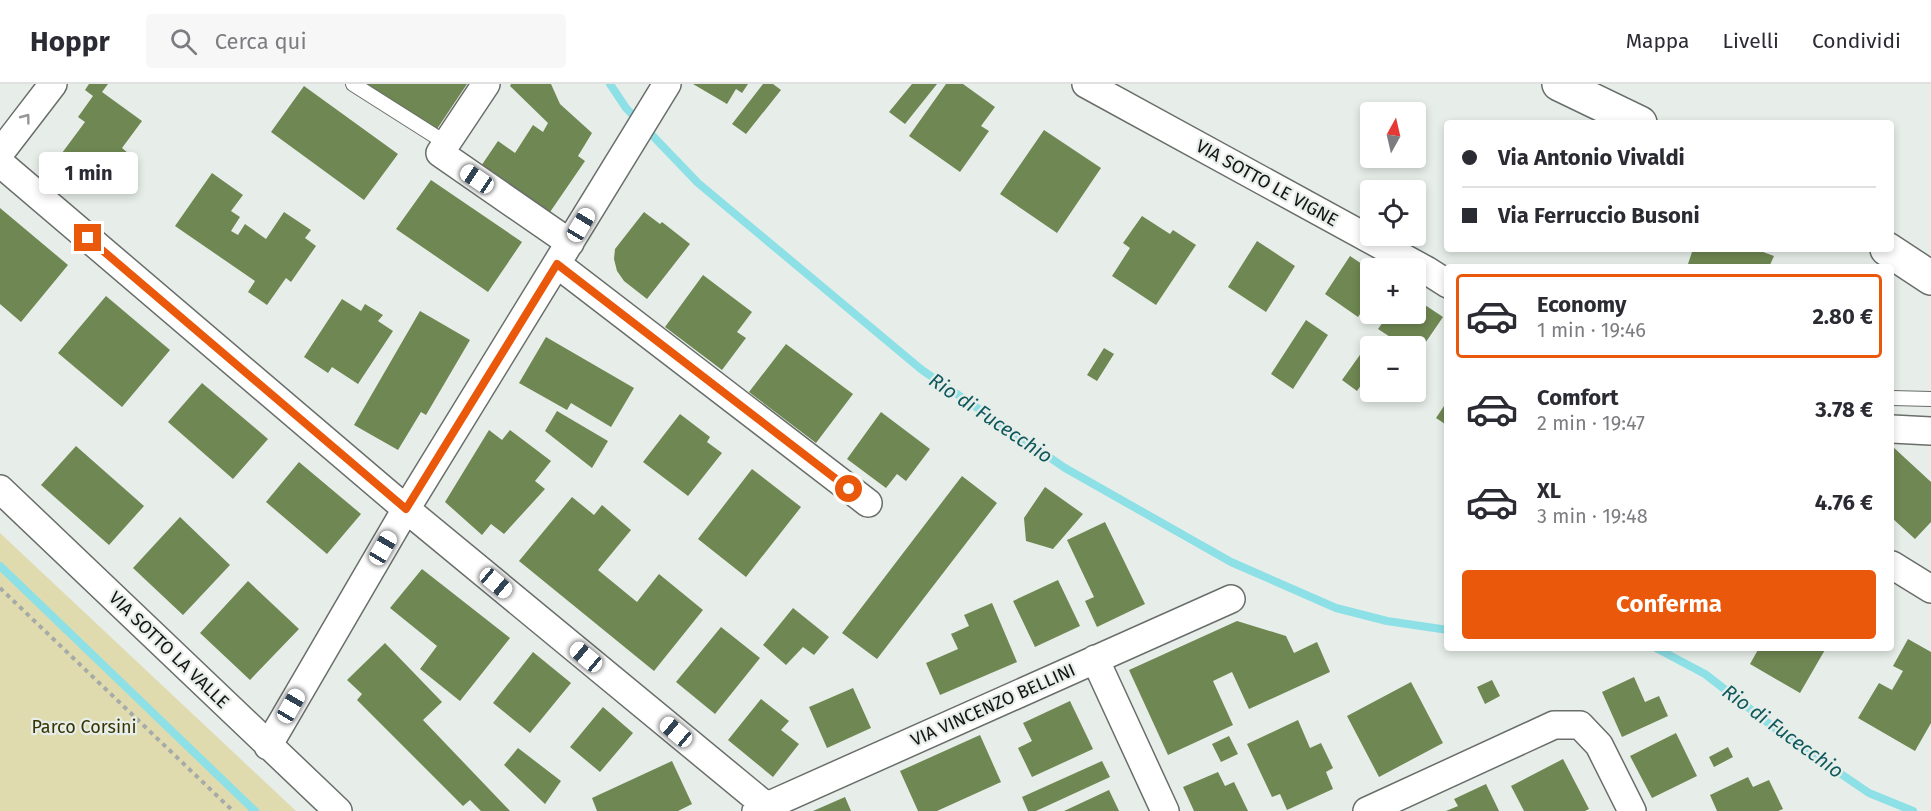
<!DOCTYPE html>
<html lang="it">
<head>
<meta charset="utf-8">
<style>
	body { margin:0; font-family:"Fira Sans",sans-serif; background:#f7f7f7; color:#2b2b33; height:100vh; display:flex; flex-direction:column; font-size:22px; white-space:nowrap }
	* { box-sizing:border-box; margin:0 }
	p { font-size:20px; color:#7c7c81 }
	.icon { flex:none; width:33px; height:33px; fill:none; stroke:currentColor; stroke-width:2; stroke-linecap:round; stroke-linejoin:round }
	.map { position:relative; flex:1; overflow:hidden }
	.details { position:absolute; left:1444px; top:180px; width:450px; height:387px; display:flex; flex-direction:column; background:#fff; border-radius:6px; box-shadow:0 3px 9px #0003 }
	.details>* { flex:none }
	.top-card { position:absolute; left:1444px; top:36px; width:450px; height:132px; border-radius:6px; box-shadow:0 3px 9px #0003; display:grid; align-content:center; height:132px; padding:0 18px; background:#fff }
	.needle { width:39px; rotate:8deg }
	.buttons { position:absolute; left:1360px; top:18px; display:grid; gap:12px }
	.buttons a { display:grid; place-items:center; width:66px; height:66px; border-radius:6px; background:#fff; box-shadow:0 3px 9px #0003; font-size:30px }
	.end { position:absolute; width:27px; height:27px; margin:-14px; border:8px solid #ea580c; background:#fff; box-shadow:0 0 0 3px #fff }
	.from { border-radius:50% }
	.bubble { position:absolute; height:42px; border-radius:6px; background:#fff; box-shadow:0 3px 9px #0003; font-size:20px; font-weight:700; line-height:42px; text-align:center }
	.car { position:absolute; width:18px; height:36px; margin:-18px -9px; border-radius:8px; box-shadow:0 0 4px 2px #0007; background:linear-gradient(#fff 24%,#345 0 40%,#fff 0 76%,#345 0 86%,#fff 0) }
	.top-card b { display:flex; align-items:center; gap:21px; height:57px; font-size:22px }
	.top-card b+b { border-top:2px solid #e1e1e2 }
	.top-card i { width:15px; height:15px; background:#2b2b33 }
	ul { padding:10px 0 0; list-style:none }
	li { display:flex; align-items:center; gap:18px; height:84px; margin:0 12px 9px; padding:0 6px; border:3px solid transparent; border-radius:6px }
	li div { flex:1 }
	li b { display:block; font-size:22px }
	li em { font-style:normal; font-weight:700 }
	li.on { border-color:#ea580c }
	li>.icon { width:54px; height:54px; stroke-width:1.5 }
	.primary-button { display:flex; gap:12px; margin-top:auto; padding:12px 18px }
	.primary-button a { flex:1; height:69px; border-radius:6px; background:#ea580c; color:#fff; font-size:24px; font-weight:700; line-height:69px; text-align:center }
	header { display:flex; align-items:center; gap:36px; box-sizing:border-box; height:84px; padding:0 30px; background:#fff; border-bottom:2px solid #e1e1e2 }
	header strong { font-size:28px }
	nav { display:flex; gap:33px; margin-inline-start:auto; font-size:21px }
	.search { width:420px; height:54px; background:#f7f7f7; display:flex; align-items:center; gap:15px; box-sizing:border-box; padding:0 21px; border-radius:6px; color:#7c7c81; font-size:22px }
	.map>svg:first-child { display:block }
	.green { fill:#dfdbaf }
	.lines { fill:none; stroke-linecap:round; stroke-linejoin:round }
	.stream { stroke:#8de0e6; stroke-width:8 }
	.building { fill:#6f8752 }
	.lane-casing { stroke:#696e6a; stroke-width:16 }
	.street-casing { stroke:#696e6a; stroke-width:30 }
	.primary-casing { stroke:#696e6a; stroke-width:36 }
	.path { stroke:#a6aba7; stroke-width:4; stroke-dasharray:4.5 4.5; stroke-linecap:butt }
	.lane { stroke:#fff; stroke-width:14 }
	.street { stroke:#fff; stroke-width:27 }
	.primary { stroke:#fff; stroke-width:33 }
	.oneway { stroke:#959695 }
	.route { stroke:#ea580c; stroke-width:8 }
	.labels { text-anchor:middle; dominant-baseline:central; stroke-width:4.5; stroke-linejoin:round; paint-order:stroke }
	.street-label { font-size:18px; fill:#131514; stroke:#e7eee9 }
	.park-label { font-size:18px; fill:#383300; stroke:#e7eee9 }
	.water-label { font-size:20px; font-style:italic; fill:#0f585d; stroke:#e7eee9 }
</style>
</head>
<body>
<header>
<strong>Hoppr</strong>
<div class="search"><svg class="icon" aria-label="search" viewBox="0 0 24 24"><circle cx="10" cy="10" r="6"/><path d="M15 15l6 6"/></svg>Cerca qui</div>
<nav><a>Mappa</a><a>Livelli</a><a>Condividi</a></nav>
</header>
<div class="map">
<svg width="1931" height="727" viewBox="0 0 1931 727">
	<rect width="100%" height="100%" fill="#e7eee9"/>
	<path class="green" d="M 0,449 L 296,727 L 0,727 Z"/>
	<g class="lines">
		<path class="stream" d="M 610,0 L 626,24 L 698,99 L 922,286 L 1065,384 L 1231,478 L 1336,524 L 1387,537 L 1448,546
			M 0,482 L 255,727
			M 1656,564 L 1705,590 L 1785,652 L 1869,709 L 1913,727"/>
	</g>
	<path class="building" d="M 89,0 L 108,0 L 102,8 L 142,37 L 122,64 L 128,69 L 101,104 L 59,73 L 85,38 L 78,33 L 93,12 L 85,6 Z
		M 361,0 L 467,0 L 435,48 Z
		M 511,0 L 551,0 L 560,20 L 592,49 L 578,72 L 585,77 L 548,131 L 479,85 L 498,57 L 515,69 L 533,41 L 543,48 L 548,39 L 510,2 Z
		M 693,0 L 748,0 L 742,9 L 736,5 L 727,20 Z
		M 763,0 L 773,0 L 781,6 L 746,50 L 732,40 Z
		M 912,0 L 937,0 L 905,40 L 889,28 Z
		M 946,0 L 963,0 L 995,23 L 981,42 L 989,47 L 960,88 L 909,52 Z
		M 304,2 L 398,70 L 364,116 L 271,48 Z
		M 1044,46 L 1101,84 L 1057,149 L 1000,110 Z
		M 212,89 L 243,111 L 231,127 L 240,133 L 231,147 L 238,151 L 245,140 L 266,155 L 284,128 L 311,146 L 305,154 L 316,162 L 291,198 L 286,194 L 267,221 L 248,208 L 255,197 L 175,142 Z
		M 431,96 L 522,158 L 488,208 L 396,145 Z
		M 0,124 L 68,181 L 21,238 L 0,220 Z
		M 644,128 L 660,140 L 662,138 L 690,160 L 647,215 L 624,197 L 617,187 L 614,175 L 615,165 Z
		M 1142,132 L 1170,150 L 1173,146 L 1196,161 L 1156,221 L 1112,192 L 1130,164 L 1123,159 Z
		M 1257,157 L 1295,182 L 1266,228 L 1228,203 Z
		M 1693,165 L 1755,165 L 1774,172 L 1769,183 L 1687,183 Z
		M 1350,172 L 1371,186 L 1371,214 L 1358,233 L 1325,210 Z
		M 703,191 L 752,228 L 737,248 L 746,254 L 722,286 L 665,243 Z
		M 106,212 L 170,266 L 122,323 L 58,269 Z
		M 342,215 L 361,227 L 365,220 L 383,231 L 378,237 L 393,247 L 358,300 L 332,283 L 328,289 L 304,273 Z
		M 1416,215 L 1443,233 L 1417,271 L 1416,262 L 1404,262 L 1378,245 L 1389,230 L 1416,230 Z
		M 420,227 L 470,256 L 426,331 L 421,328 L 398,366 L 354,341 Z
		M 1306,236 L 1328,251 L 1293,305 L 1271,290 Z
		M 546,253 L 634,304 L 611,343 L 571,319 L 567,326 L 519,299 Z
		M 1372,254 L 1384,262 L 1371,262 L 1371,287 L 1357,307 L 1342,296 Z
		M 786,260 L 853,310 L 816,359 L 749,308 Z
		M 1104,264 L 1114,270 L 1097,297 L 1087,291 Z
		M 202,299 L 268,355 L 233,395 L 168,338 Z
		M 1448,316 L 1448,342 L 1436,334 Z
		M 557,327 L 608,357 L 592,384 L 545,347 Z
		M 881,328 L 930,365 L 906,397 L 897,390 L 886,404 L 847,375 Z
		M 680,330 L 710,353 L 707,358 L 722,369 L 688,412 L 643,378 Z
		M 489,346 L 502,356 L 510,346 L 551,377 L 535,397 L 545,405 L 504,450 L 491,440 L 482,451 L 445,418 Z
		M 76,362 L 144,422 L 109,461 L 41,401 Z
		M 1892,362 L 1931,398 L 1931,438 L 1915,455 L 1892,434 Z
		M 299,378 L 361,430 L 327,470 L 266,418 Z
		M 752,385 L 801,423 L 746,493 L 698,455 Z
		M 962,392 L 997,419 L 877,575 L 842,549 Z
		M 1045,403 L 1083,430 L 1053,465 L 1026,457 L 1024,434 Z
		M 572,413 L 594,431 L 602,421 L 631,446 L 598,486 L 637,518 L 659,490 L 703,526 L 654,587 L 519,477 Z
		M 180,433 L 230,481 L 183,531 L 133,484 Z
		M 1105,438 L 1145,520 L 1097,543 L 1085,517 L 1094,513 L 1067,456 Z
		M 422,485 L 510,554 L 460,617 L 420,585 L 437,562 L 390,524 Z
		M 1058,496 L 1080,542 L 1035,563 L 1013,517 Z
		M 248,497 L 299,545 L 250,596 L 200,549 Z
		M 992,519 L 1017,578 L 940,611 L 926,579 L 958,565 L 951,550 L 969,542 L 964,531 Z
		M 793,524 L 829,553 L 814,571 L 803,563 L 786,581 L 763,561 Z
		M 1237,537 L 1286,552 L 1294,569 L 1317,558 L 1330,588 L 1249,625 L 1232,588 L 1213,597 L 1233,641 L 1168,671 L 1129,586 Z
		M 721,543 L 760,574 L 715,630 L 676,598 Z
		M 1908,555 L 1931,568 L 1931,639 L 1915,667 L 1858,634 L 1879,599 L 1892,606 L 1903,587 L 1893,582 Z
		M 385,559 L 442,618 L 423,636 L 510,727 L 481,727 L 470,716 L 463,722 L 357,616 L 362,610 L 347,596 Z
		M 1759,564 L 1826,564 L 1800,609 L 1750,580 Z
		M 533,568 L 571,599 L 530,649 L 493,619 Z
		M 1634,593 L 1645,618 L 1659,612 L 1668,632 L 1622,653 L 1602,608 Z
		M 1492,596 L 1500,612 L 1485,620 L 1477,603 Z
		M 1411,598 L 1443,659 L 1379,693 L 1347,632 Z
		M 853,604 L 871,644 L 827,664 L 809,623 Z
		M 761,615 L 789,637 L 781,646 L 799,660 L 773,693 L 728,656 Z
		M 1070,617 L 1093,665 L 1032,693 L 1018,664 L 1032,657 L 1023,639 Z
		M 603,623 L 633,649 L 600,688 L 570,663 Z
		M 1298,636 L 1310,664 L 1321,659 L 1333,684 L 1326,688 L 1333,705 L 1287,726 L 1280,710 L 1272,713 L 1247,660 Z
		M 1676,649 L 1697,692 L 1652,714 L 1630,672 Z
		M 980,651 L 1001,698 L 937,727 L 918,727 L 900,687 Z
		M 1229,652 L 1238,670 L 1221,678 L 1212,660 Z
		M 1728,663 L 1733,673 L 1714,683 L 1709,673 Z
		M 518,664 L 561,697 L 545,720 L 504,681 Z
		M 1563,675 L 1589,725 L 1585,727 L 1524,727 L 1511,702 Z
		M 672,677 L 692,720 L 678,727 L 597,727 L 592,714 Z
		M 1102,677 L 1110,693 L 1036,727 L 1028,727 L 1022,713 Z
		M 1218,688 L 1225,702 L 1234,698 L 1248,727 L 1194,727 L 1183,703 Z
		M 1748,693 L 1753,703 L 1769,696 L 1783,725 L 1778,727 L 1717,727 L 1710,711 Z
		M 1486,700 L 1499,727 L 1446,727 L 1458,722 L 1454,715 Z
		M 1109,706 L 1119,727 L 1064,727 Z
		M 845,713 L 851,727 L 813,727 Z"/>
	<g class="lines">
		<defs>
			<path id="lane" d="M 353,0 L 446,59
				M 1892,314 L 1931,315"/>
			<path id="street" d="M 486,0 L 440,69 L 570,159
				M 1086,0 L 1426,186 L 1448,200
				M 0,69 L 53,0
				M 0,79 L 406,425 L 766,722 L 768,727
				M 557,180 L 868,419
				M 1892,345 L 1931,347
				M 0,405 L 338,727
				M 1892,481 L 1931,505
				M 1095,575 L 1165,727
				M 268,662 L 406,425 L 667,0
				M 756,727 L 1231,515
				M 1367,727 L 1554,641 L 1580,641 L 1599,661 L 1632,727"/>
			<path id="primary" d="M 1559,0 L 1640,39
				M 1887,165 L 1931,194"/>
		</defs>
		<use href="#lane" class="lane-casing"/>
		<use href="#street" class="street-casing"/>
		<use href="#primary" class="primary-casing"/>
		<path class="path" d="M 0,504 L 233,727"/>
		<use href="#lane" class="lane"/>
		<use href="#street" class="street"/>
		<use href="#primary" class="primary"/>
	</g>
	<defs><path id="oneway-chevron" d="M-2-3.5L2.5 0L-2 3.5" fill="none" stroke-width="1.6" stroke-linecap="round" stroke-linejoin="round" transform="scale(1.5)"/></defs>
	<use class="oneway" href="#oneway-chevron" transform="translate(26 34) rotate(-53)"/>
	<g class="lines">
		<path class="route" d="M 88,154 L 406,425 L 557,180 L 849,405"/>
	</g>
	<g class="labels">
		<g class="street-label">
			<text transform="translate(1267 99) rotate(29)">VIA SOTTO LE VIGNE</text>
			<text transform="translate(169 566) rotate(44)">VIA SOTTO LA VALLE</text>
			<text transform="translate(993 621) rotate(-24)">VIA VINCENZO BELLINI</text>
		</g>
		<g class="park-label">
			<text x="84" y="643">Parco Corsini</text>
		</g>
		<g class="water-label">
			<text transform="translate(991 334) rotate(34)">Rio di Fucecchio</text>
			<text transform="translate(1783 647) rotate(36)">Rio di Fucecchio</text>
		</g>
	</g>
</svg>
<div class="buttons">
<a><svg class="needle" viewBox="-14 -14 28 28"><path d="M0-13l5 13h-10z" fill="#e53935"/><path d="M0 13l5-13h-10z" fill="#7c7c81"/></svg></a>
<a><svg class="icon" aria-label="locate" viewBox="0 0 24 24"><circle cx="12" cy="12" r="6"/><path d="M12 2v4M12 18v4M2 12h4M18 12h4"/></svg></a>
<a>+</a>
<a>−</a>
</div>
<i class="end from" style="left:849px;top:405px"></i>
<i class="end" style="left:88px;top:154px"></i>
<div class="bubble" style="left:39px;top:68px;width:99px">1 min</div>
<i class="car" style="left:477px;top:95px;rotate:304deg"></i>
<i class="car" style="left:581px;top:141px;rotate:31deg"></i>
<i class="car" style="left:383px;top:464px;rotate:30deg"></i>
<i class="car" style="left:496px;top:499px;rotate:130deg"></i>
<i class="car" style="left:586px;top:573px;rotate:310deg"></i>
<i class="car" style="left:291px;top:622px;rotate:30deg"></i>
<i class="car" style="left:676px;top:648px;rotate:310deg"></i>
<div class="top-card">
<b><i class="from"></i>Via Antonio Vivaldi</b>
<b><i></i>Via Ferruccio Busoni</b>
</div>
<section class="details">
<ul>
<li class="on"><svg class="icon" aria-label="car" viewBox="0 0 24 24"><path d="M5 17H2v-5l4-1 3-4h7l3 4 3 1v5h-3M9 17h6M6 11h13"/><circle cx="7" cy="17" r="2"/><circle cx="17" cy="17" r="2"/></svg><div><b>Economy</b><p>1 min · 19:46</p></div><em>2.80 €</em></li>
<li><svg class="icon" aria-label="car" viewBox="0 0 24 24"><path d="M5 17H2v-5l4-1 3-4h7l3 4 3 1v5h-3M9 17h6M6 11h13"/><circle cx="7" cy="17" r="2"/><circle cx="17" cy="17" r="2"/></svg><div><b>Comfort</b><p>2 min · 19:47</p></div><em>3.78 €</em></li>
<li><svg class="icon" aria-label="car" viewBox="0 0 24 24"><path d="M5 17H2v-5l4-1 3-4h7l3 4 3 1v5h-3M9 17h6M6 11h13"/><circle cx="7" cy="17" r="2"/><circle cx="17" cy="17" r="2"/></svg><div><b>XL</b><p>3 min · 19:48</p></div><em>4.76 €</em></li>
</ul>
<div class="primary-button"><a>Conferma</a></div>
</section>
</div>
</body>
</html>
